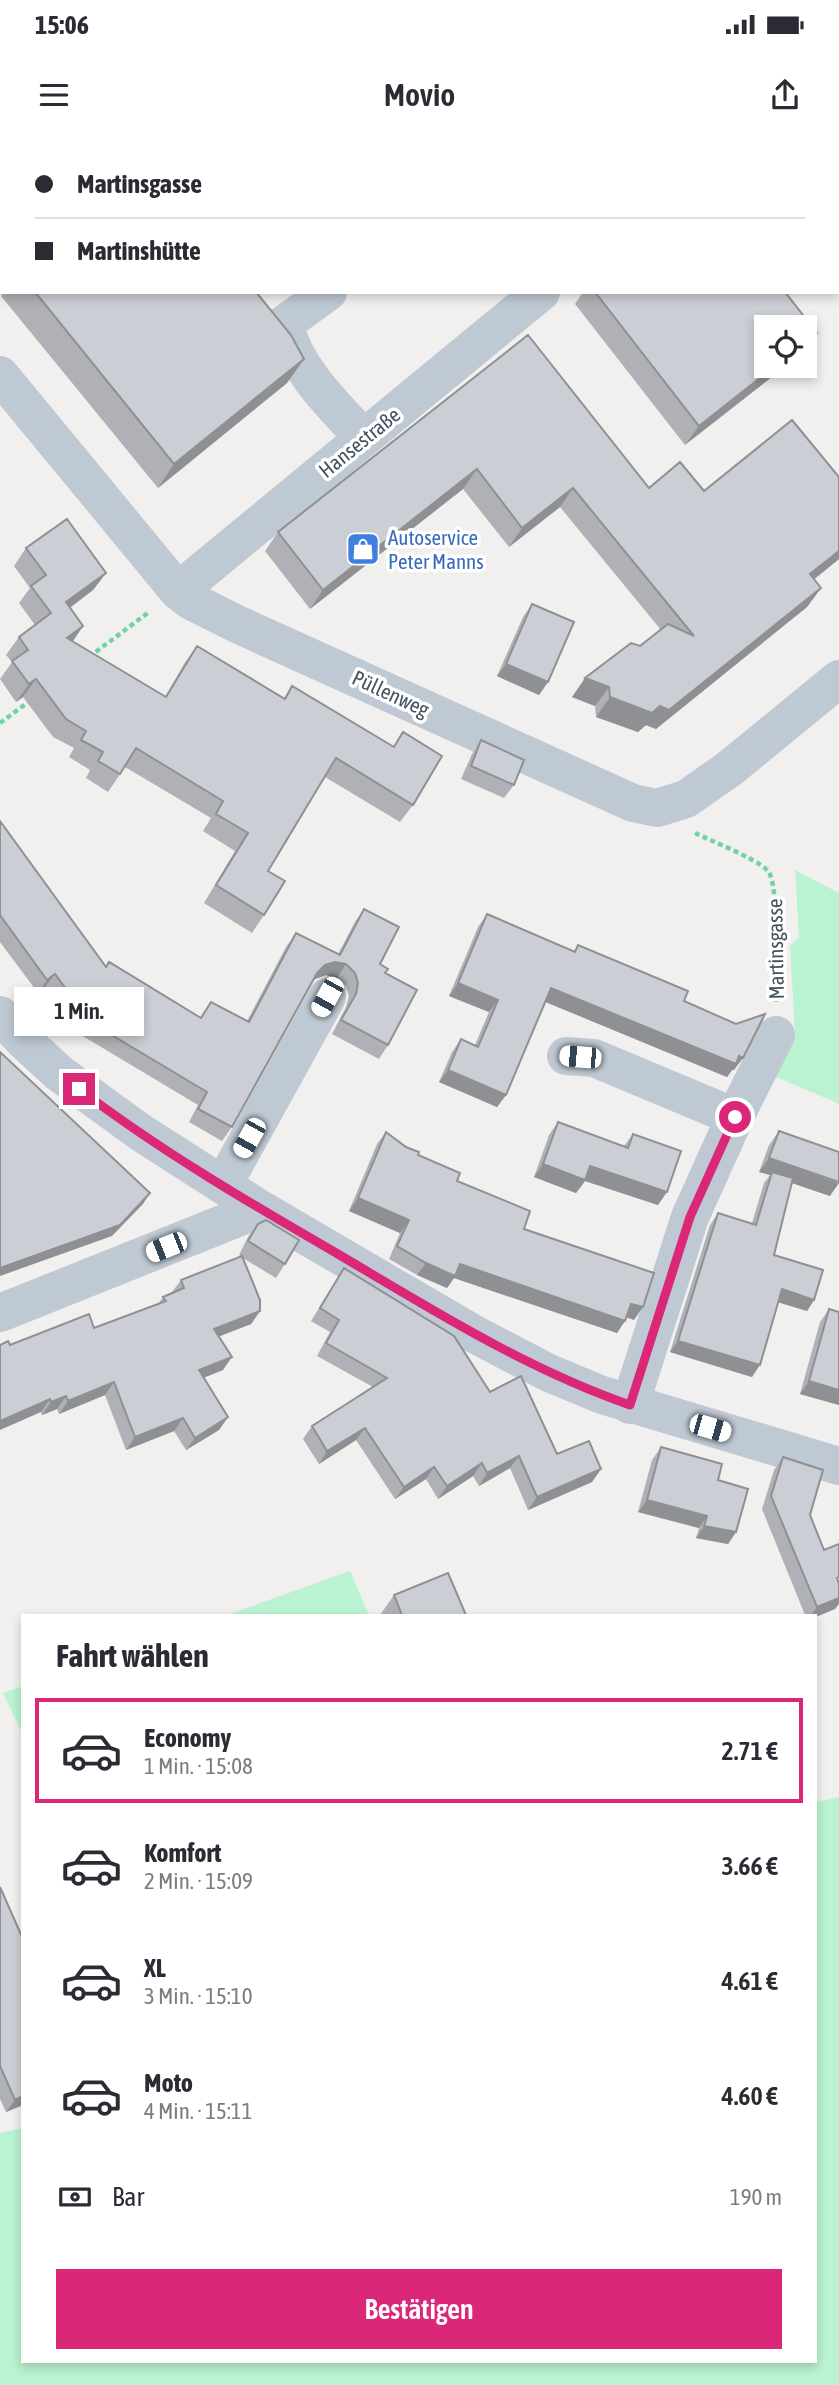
<!DOCTYPE html>
<html lang="de">
<head>
<meta charset="utf-8">
<style>
	body { margin:0; font-family:"Asap Condensed",sans-serif; background:#f2f2f3; color:#2b2b33; height:100vh; display:flex; flex-direction:column; font-size:26px; white-space:nowrap }
	* { box-sizing:border-box; margin:0 }
	p { font-size:23px; color:#7c7c81 }
	.icon { flex:none; width:38px; height:38px; fill:none; stroke:currentColor; stroke-width:2; stroke-linecap:round; stroke-linejoin:round }
	.map { position:relative; flex:1; overflow:hidden }
	.panel { position:absolute; left:21px; top:1474px; width:796px; height:749px; display:flex; flex-direction:column; background:#fff; border-radius:0px; box-shadow:0 4px 10px #0003 }
	.panel>* { flex:none }
	.guide { position:absolute; left:0px; top:0px; width:840px; height:154px; box-shadow:0 4px 10px #0003; display:grid; align-content:center; height:154px; padding:0 35px; background:#fff }
	.fabs { position:absolute; left:754px; top:175px; display:grid; gap:14px }
	.fabs a { display:grid; place-items:center; width:63px; height:63px; border-radius:0px; background:#fff; box-shadow:0 4px 10px #0003; font-size:35px }
	.end { position:absolute; width:32px; height:32px; margin:-16px; border:9px solid #db2777; background:#fff; box-shadow:0 0 0 4px #fff }
	.from { border-radius:50% }
	.bubble { position:absolute; height:49px; border-radius:0px; background:#fff; box-shadow:0 4px 10px #0003; font-size:23px; font-weight:600; line-height:49px; text-align:center }
	.car { position:absolute; width:21px; height:42px; margin:-21px -10px; border-radius:9px; box-shadow:0 0 5px 2px #0007; background:linear-gradient(#fff 24%,#345 0 40%,#fff 0 76%,#345 0 86%,#fff 0) }
	.guide b { display:flex; align-items:center; gap:24px; height:66px; font-size:26px }
	.guide b+b { border-top:2px solid #e1e1e2 }
	.guide i { width:18px; height:18px; background:#2b2b33 }
	ul { padding:0; list-style:none }
	li { display:flex; align-items:center; gap:21px; height:105px; margin:0 14px 10px; padding:0 21px; border:4px solid transparent; border-radius:0px }
	li div { flex:1 }
	li b { display:block; font-size:26px }
	li em { font-style:normal; font-weight:600 }
	li.selected { border-color:#db2777 }
	li>.icon { width:63px; height:63px; stroke-width:1.5 }
	h2 { padding:0 35px; font-size:32px; line-height:84px }
	.pay { display:flex; align-items:center; gap:18px; height:77px; padding:0 35px; font-size:26px }
	.pay p { margin-inline-start:auto }
	.action { display:flex; gap:14px; margin-top:auto; padding:14px 35px }
	.action a { flex:1; height:80px; border-radius:0px; background:#db2777; color:#fff; font-size:28px; font-weight:600; line-height:80px; text-align:center }
	.status { display:flex; justify-content:space-between; align-items:center; height:49px; padding:0 35px; background:#fff; direction:ltr }
	.status svg { height:19px; fill:currentColor }
	header { display:flex; justify-content:space-between; align-items:center; height:91px; padding:0 35px; background:#fff; font-size:32px; font-weight:600 }
	.map>svg:first-child { display:block }
	.green { fill:#baf3d1 }
	.lines { fill:none; stroke-linecap:round; stroke-linejoin:round }
	.path { stroke:#6fd4a5; stroke-width:4.5; stroke-dasharray:5 3.5; stroke-linecap:butt }
	.minor { stroke:#bfc9d3; stroke-width:38 }
	.wall { fill:#afb1b6 }
	.shaded-wall { fill:#8e9094 }
	.building { fill:#cbced4; stroke:#8e9094; stroke-width:2 }
	.route { stroke:#db2777; stroke-width:9 }
	.labels { text-anchor:middle; dominant-baseline:central; stroke-width:7; stroke-linejoin:round; paint-order:stroke }
	.street-label { font-size:21px; fill:#46525f; stroke:#fff }
	.shop-label { font-size:21px; fill:#366cbe; stroke:#fff; text-anchor:start }
</style>
</head>
<body>
<div class="status"><b>15:06</b><svg viewBox="0 0 49 12"><path d="M0 12V9h3v3zM5 12V6h3v6zM10 12V3h3v9zM15 12V0h3v12zM26 1h20v11H26zM47 4h2v5h-2z"/></svg></div>
<header><svg class="icon" aria-label="menu" viewBox="0 0 24 24"><path d="M4 6h16M4 12h16M4 18h16"/></svg>Movio<svg class="icon" aria-label="share" viewBox="0 0 24 24"><path d="M12 15V3M7 8l5-5 5 5M5 13v7h14v-7"/></svg></header>
<div class="map">
<svg width="839" height="2245" viewBox="0 0 839 2245">
	<rect width="100%" height="100%" fill="#f2efef"/>
	<path class="green" d="M 795,730 L 839,753 L 839,964 L 774,936 L 795,894 L 790,806 L 799,798 Z
		M 350,1431 L 369,1475 L 227,1475 Z
		M 23,1546 L 23,1595 L 3,1553 Z
		M 839,1657 L 839,2245 L 0,2245 L 0,1993 L 23,1988 L 23,2221 L 816,2221 L 816,1662 Z"/>
	<g class="lines">
		<path class="path" d="M 89,517 L 149,472
			M 0,583 L 31,560
			M 695,693 C 713,702 756,718 768,731 C 780,745 775,840 776,862"/>
		<path class="minor" d="M 368,2 L 370,0
			M 724,2 L 726,0
			M 328,152 L 284,184 C 296,230 332,264 364,298
			M 0,235 L 178,451 L 191,461 L 239,485 L 633,663 L 657,668 L 686,659 L 729,629 L 839,539
			M 178,451 L 541,152
			M 0,875 L 23,900 L 59,933 L 140,992 L 260,1069 L 474,1194 L 549,1233 L 602,1255 L 839,1326
			M 566,916 L 594,918 L 735,977
			M 223,1045 L 327,857
			M 0,1173 L 260,1069
			M 630,1265 L 690,1077 L 735,977 L 776,895"/>
	</g>
	<path class="wall" d="M 444,0 L 594,0 L 592,2 L 443,2 Z
		M 4,152 L 256,152 L 304,219 L 287,243 L 158,348 L 1,156 Z
		M 583,152 L 785,152 L 766,226 L 685,305 L 575,164 Z
		M 528,195 L 649,348 L 704,351 L 839,337 L 839,419 L 814,439 L 821,448 L 807,467 L 656,589 L 646,585 L 638,592 L 596,577 L 595,566 L 572,557 L 661,490 L 560,367 L 509,407 L 463,349 L 310,469 L 265,411 L 278,392 Z
		M 26,408 L 106,433 L 93,450 L 70,468 L 83,486 L 72,502 L 165,557 L 184,524 L 197,506 L 284,559 L 292,546 L 393,607 L 403,592 L 413,665 L 400,682 L 325,637 L 268,731 L 264,775 L 252,793 L 204,763 L 235,711 L 203,691 L 211,678 L 125,627 L 108,652 L 86,638 L 90,630 L 69,617 L 74,608 L 53,597 L 23,557 L 16,562 L 0,539 L 12,522 L 6,515 L 19,497 L 35,485 L 19,463 L 30,448 L 14,426 Z
		M 532,464 L 548,542 L 539,555 L 497,536 L 523,477 Z
		M 481,600 L 514,645 L 504,658 L 461,639 L 472,614 Z
		M 0,681 L 106,826 L 200,878 L 211,862 L 247,881 L 286,807 L 296,793 L 338,814 L 355,782 L 364,769 L 380,824 L 385,833 L 388,905 L 379,919 L 332,894 L 346,867 L 349,856 L 346,846 L 337,838 L 326,835 L 315,839 L 313,841 L 232,987 L 222,1001 L 189,982 L 198,965 L 81,895 L 45,847 L 38,853 L 0,802 Z
		M 487,774 L 574,811 L 578,805 L 684,861 L 734,930 L 732,930 L 727,937 L 546,862 L 506,955 L 497,967 L 439,942 L 452,912 L 461,899 L 475,905 L 489,872 L 449,856 L 478,787 Z
		M 558,982 L 624,1006 L 633,994 L 658,1065 L 585,1041 L 576,1053 L 534,1037 L 549,995 Z
		M 779,991 L 830,1056 L 792,1043 L 774,1115 L 814,1160 L 807,1171 L 778,1162 L 752,1237 L 670,1212 L 710,1085 L 718,1073 L 752,1083 L 764,1043 L 770,1035 L 759,1032 L 769,1005 Z
		M 386,992 L 418,1015 L 457,1041 L 524,1089 L 634,1180 L 627,1177 L 617,1193 L 454,1138 L 447,1148 L 417,1135 L 389,1119 L 400,1093 L 349,1071 L 377,1004 Z
		M 258,1084 L 285,1124 L 276,1138 L 243,1118 L 260,1171 L 251,1184 L 218,1196 L 223,1230 L 203,1238 L 228,1277 L 219,1290 L 186,1310 L 174,1291 L 126,1310 L 105,1255 L 59,1274 L 57,1269 L 42,1275 L 10,1205 L 94,1188 L 158,1164 L 163,1157 L 172,1152 L 181,1140 L 242,1117 L 239,1115 L 248,1097 Z
		M 344,1128 L 490,1252 L 557,1314 L 601,1329 L 592,1342 L 528,1370 L 510,1328 L 479,1346 L 473,1336 L 438,1359 L 426,1339 L 395,1359 L 356,1300 L 319,1324 L 303,1299 L 312,1286 L 373,1247 L 317,1216 L 330,1192 L 311,1181 Z
		M 829,1169 L 839,1265 L 800,1254 L 820,1182 Z
		M 661,1307 L 718,1340 L 736,1392 L 728,1404 L 696,1398 L 699,1388 L 638,1372 L 652,1320 Z
		M 783,1317 L 824,1410 L 835,1469 L 816,1475 L 805,1475 L 762,1369 L 774,1330 Z
		M 394,1455 L 466,1475 L 380,1475 Z
		M 0,1747 L 23,1799 L 23,1965 L 6,1972 L 0,1959 Z"/>
	<path class="shaded-wall" d="M 580,0 L 594,0 L 592,2 L 578,2 Z
		M 817,193 L 805,210 L 805,202 Z
		M 304,219 L 287,243 L 158,348 L 174,324 Z
		M 775,226 L 786,226 L 685,305 L 699,286 Z
		M 477,329 L 463,349 L 310,469 L 323,450 Z
		M 573,348 L 560,367 L 509,407 L 522,388 Z
		M 839,411 L 839,419 L 796,454 L 810,434 Z
		M 106,433 L 93,450 L 53,480 L 66,462 Z
		M 821,448 L 807,467 L 656,589 L 646,585 L 638,592 L 596,577 L 610,557 L 660,566 Z
		M 83,486 L 71,504 L 67,498 Z
		M 506,524 L 548,542 L 539,555 L 497,536 Z
		M 585,538 L 609,547 L 595,566 L 572,557 Z
		M 36,539 L 23,557 L 16,562 L 29,544 Z
		M 335,822 L 346,824 L 337,838 L 326,835 L 315,839 L 308,846 L 317,833 L 325,825 Z
		M 55,834 L 45,847 L 38,853 L 47,840 Z
		M 458,843 L 498,860 L 489,872 L 449,856 Z
		M 551,848 L 739,916 L 743,918 L 734,930 L 732,930 L 727,937 L 543,861 Z
		M 448,930 L 506,955 L 497,967 L 439,942 Z
		M 769,1018 L 839,1043 L 830,1056 L 771,1036 L 772,1032 L 770,1035 L 759,1032 Z
		M 543,1024 L 590,1026 L 667,1052 L 658,1065 L 585,1041 L 576,1053 L 534,1037 Z
		M 150,1053 L 143,1064 L 112,1096 L 0,1136 L 0,1128 Z
		M 358,1058 L 409,1080 L 400,1093 L 349,1071 Z
		M 426,1123 L 460,1124 L 625,1181 L 617,1193 L 454,1138 L 447,1148 L 417,1135 Z
		M 782,1149 L 814,1160 L 807,1171 L 774,1161 Z
		M 631,1164 L 643,1167 L 634,1180 L 623,1176 Z
		M 260,1171 L 251,1184 L 205,1202 L 214,1189 Z
		M 678,1201 L 760,1225 L 752,1237 L 670,1212 Z
		M 232,1217 L 223,1230 L 190,1243 L 199,1230 Z
		M 809,1241 L 839,1250 L 839,1265 L 800,1254 Z
		M 114,1242 L 105,1255 L 59,1274 L 68,1261 Z
		M 66,1256 L 57,1269 L 42,1275 L 51,1262 Z
		M 50,1259 L 41,1272 L 0,1290 L 0,1281 Z
		M 228,1277 L 219,1290 L 186,1310 L 195,1298 Z
		M 183,1278 L 174,1291 L 126,1310 L 135,1297 Z
		M 365,1288 L 356,1300 L 319,1324 L 327,1311 Z
		M 519,1316 L 510,1328 L 479,1346 L 487,1333 Z
		M 482,1323 L 473,1336 L 438,1359 L 447,1346 Z
		M 434,1327 L 426,1339 L 395,1359 L 404,1347 Z
		M 601,1329 L 592,1342 L 528,1370 L 537,1357 Z
		M 647,1360 L 707,1376 L 699,1388 L 638,1372 Z
		M 704,1386 L 736,1392 L 728,1404 L 696,1398 Z
		M 839,1458 L 839,1464 L 835,1469 L 816,1477 L 816,1475 L 811,1475 L 817,1467 Z
		M 23,1956 L 23,1965 L 6,1972 L 15,1960 Z"/>
	<path class="building" d="M 466,0 L 580,0 L 578,2 L 467,2 Z
		M 35,152 L 256,152 L 291,195 L 304,219 L 174,324 Z
		M 595,152 L 785,152 L 817,193 L 805,202 L 805,187 L 766,187 L 766,226 L 775,226 L 699,286 Z
		M 528,195 L 649,348 L 680,322 L 704,351 L 792,280 L 839,337 L 839,411 L 810,434 L 821,448 L 669,570 L 660,566 L 652,573 L 610,557 L 609,547 L 585,538 L 631,503 L 640,506 L 668,484 L 694,496 L 573,348 L 522,388 L 477,329 L 323,450 L 278,392 Z
		M 67,379 L 106,433 L 66,462 L 83,486 L 67,498 L 166,557 L 197,506 L 285,559 L 292,546 L 394,607 L 403,592 L 442,616 L 413,665 L 336,618 L 268,731 L 285,741 L 264,775 L 216,745 L 248,693 L 216,674 L 223,661 L 136,608 L 120,634 L 98,621 L 103,612 L 81,600 L 86,591 L 66,579 L 36,539 L 29,544 L 12,521 L 28,510 L 19,497 L 51,473 L 31,446 L 46,435 L 26,408 Z
		M 532,464 L 574,482 L 548,542 L 506,524 Z
		M 481,600 L 524,620 L 514,645 L 471,626 Z
		M 0,681 L 106,827 L 109,822 L 201,878 L 211,862 L 249,882 L 296,793 L 340,815 L 364,769 L 399,787 L 380,824 L 388,829 L 385,833 L 417,850 L 388,905 L 341,880 L 356,854 L 358,843 L 355,833 L 346,824 L 335,822 L 325,825 L 317,833 L 232,987 L 198,969 L 207,952 L 90,882 L 55,834 L 47,840 L 0,775 Z
		M 487,774 L 575,812 L 578,805 L 688,851 L 684,861 L 736,884 L 765,874 L 743,918 L 739,916 L 736,924 L 551,848 L 506,955 L 448,930 L 461,899 L 478,907 L 498,860 L 458,843 Z
		M 0,912 L 150,1053 L 120,1085 L 0,1128 Z
		M 558,982 L 628,1008 L 633,994 L 681,1011 L 667,1052 L 590,1026 L 585,1040 L 543,1024 Z
		M 779,991 L 839,1012 L 839,1042 L 769,1018 Z
		M 386,992 L 406,1007 L 419,1012 L 418,1015 L 460,1033 L 457,1041 L 530,1071 L 524,1089 L 654,1133 L 643,1167 L 631,1164 L 625,1181 L 460,1124 L 455,1136 L 426,1123 L 397,1106 L 409,1080 L 358,1058 Z
		M 772,1032 L 793,1038 L 774,1115 L 823,1130 L 814,1160 L 782,1149 L 760,1225 L 678,1201 L 718,1073 L 756,1085 Z
		M 266,1080 L 299,1100 L 285,1124 L 248,1101 L 258,1084 Z
		M 242,1116 L 260,1160 L 260,1171 L 214,1189 L 232,1217 L 199,1230 L 228,1277 L 195,1298 L 183,1278 L 135,1297 L 114,1242 L 68,1261 L 66,1256 L 51,1262 L 50,1259 L 0,1281 L 0,1205 L 8,1201 L 10,1205 L 89,1174 L 94,1188 L 166,1161 L 163,1157 L 184,1148 L 181,1140 Z
		M 344,1128 L 454,1196 L 490,1252 L 521,1236 L 557,1314 L 589,1301 L 601,1329 L 537,1357 L 519,1316 L 487,1333 L 482,1323 L 447,1346 L 434,1327 L 404,1347 L 365,1288 L 327,1311 L 312,1286 L 387,1238 L 326,1203 L 339,1180 L 320,1168 Z
		M 829,1169 L 839,1172 L 839,1250 L 809,1241 Z
		M 661,1307 L 722,1324 L 718,1340 L 748,1349 L 736,1392 L 704,1386 L 707,1376 L 647,1360 Z
		M 783,1317 L 823,1330 L 810,1375 L 824,1410 L 839,1404 L 839,1437 L 837,1438 L 839,1444 L 839,1458 L 817,1467 L 771,1356 Z
		M 448,1433 L 466,1475 L 402,1475 L 394,1455 Z
		M 0,1747 L 23,1799 L 23,1956 L 15,1960 L 0,1926 Z"/>
	<g class="lines">
		<path class="route" d="M 79,949 C 162,1012 253,1065 343,1117 C 436,1172 527,1229 630,1265 L 690,1077 L 735,977"/>
	</g>
	<defs>
		<symbol id="shop-square" viewBox="-11 -11 22 22"><rect x="-9" y="-9" width="18" height="18" rx="4" fill="#3f7fe0" stroke="#fff"/><path d="M-5-2.5h2.3a2.7 3.5 0 0 1 5.4 0H5L5.5 6h-11ZM-1.5-2.5h3a1.5 2.3 0 0 0-3 0Z" fill="#fff"/></symbol>
	</defs>
	<g fill-rule="evenodd">
		<use href="#shop-square" x="344" y="390" width="38" height="38"/>
	</g>
	<g class="labels">
		<g class="street-label">
			<text transform="translate(359 302) rotate(-39)">Hansestraße</text>
			<text transform="translate(391 553) rotate(25)">Püllenweg</text>
			<text transform="translate(775 809) rotate(-91)">Martinsgasse</text>
		</g>
		<g class="shop-label">
			<text x="388" y="397">Autoservice<tspan x="388" dy="24">Peter Manns</tspan></text>
		</g>
	</g>
</svg>
<div class="fabs">
<a><svg class="icon" aria-label="locate" viewBox="0 0 24 24"><circle cx="12" cy="12" r="6"/><path d="M12 2v4M12 18v4M2 12h4M18 12h4"/></svg></a>
</div>
<i class="end from" style="left:735px;top:977px"></i>
<i class="end" style="left:79px;top:949px"></i>
<div class="bubble" style="left:14px;top:847px;width:130px">1 Min.</div>
<i class="car" style="left:327px;top:857px;rotate:209deg"></i>
<i class="car" style="left:580px;top:917px;rotate:275deg"></i>
<i class="car" style="left:249px;top:998px;rotate:209deg"></i>
<i class="car" style="left:166px;top:1107px;rotate:248deg"></i>
<i class="car" style="left:710px;top:1288px;rotate:106deg"></i>
<div class="guide">
<b><i class="from"></i>Martinsgasse</b>
<b><i></i>Martinshütte</b>
</div>
<section class="panel">
<h2>Fahrt wählen</h2>
<ul>
<li class="selected"><svg class="icon" aria-label="car" viewBox="0 0 24 24"><path d="M5 17H2v-5l4-1 3-4h7l3 4 3 1v5h-3M9 17h6M6 11h13"/><circle cx="7" cy="17" r="2"/><circle cx="17" cy="17" r="2"/></svg><div><b>Economy</b><p>1 Min. · 15:08</p></div><em>2.71 €</em></li>
<li><svg class="icon" aria-label="car" viewBox="0 0 24 24"><path d="M5 17H2v-5l4-1 3-4h7l3 4 3 1v5h-3M9 17h6M6 11h13"/><circle cx="7" cy="17" r="2"/><circle cx="17" cy="17" r="2"/></svg><div><b>Komfort</b><p>2 Min. · 15:09</p></div><em>3.66 €</em></li>
<li><svg class="icon" aria-label="car" viewBox="0 0 24 24"><path d="M5 17H2v-5l4-1 3-4h7l3 4 3 1v5h-3M9 17h6M6 11h13"/><circle cx="7" cy="17" r="2"/><circle cx="17" cy="17" r="2"/></svg><div><b>XL</b><p>3 Min. · 15:10</p></div><em>4.61 €</em></li>
<li><svg class="icon" aria-label="car" viewBox="0 0 24 24"><path d="M5 17H2v-5l4-1 3-4h7l3 4 3 1v5h-3M9 17h6M6 11h13"/><circle cx="7" cy="17" r="2"/><circle cx="17" cy="17" r="2"/></svg><div><b>Moto</b><p>4 Min. · 15:11</p></div><em>4.60 €</em></li>
</ul>
<div class="pay"><svg class="icon" aria-label="cash" viewBox="0 0 24 24"><path d="M3 7h18v10H3z"/><circle cx="12" cy="12" r="2"/></svg>Bar<p>190 m</p></div>
<div class="action"><a>Bestätigen</a></div>
</section>
</div>
</body>
</html>
